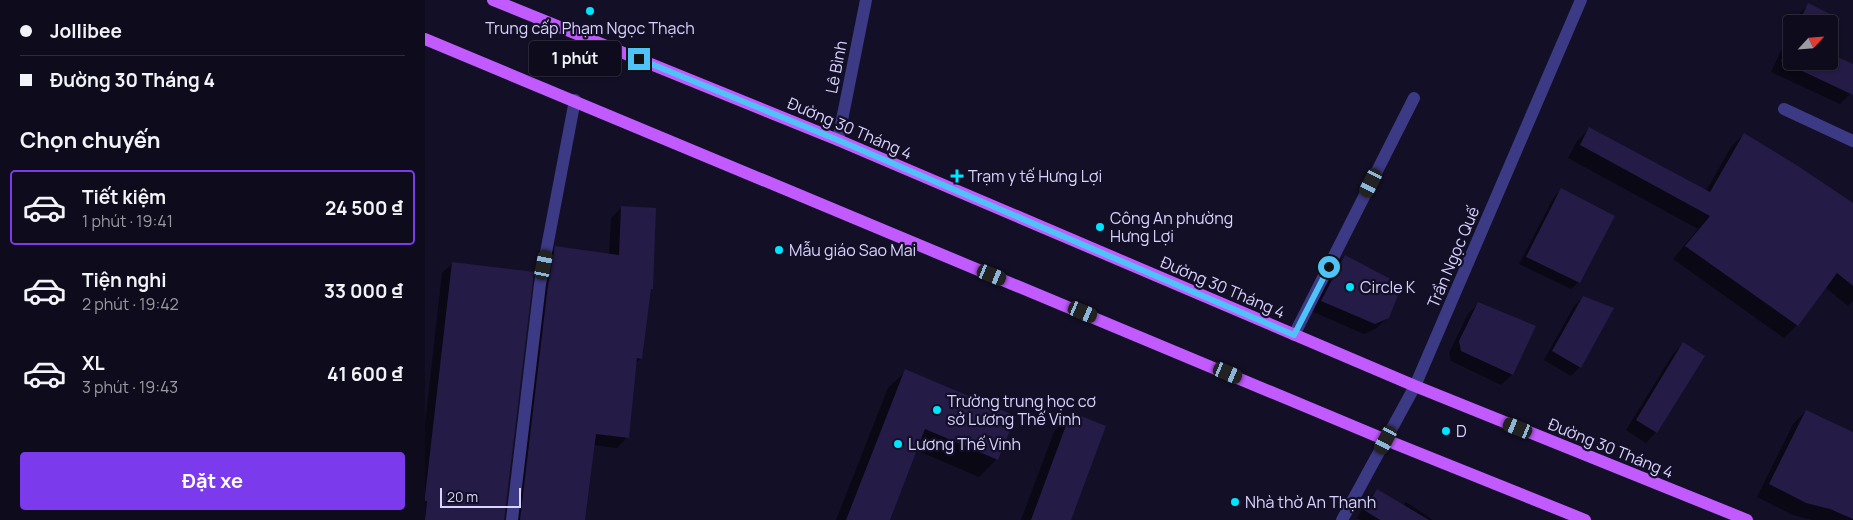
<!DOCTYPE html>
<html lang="vi">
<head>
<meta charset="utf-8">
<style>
	body { margin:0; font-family:Manrope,sans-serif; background:#171425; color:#f1f3f6; height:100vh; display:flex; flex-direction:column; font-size:19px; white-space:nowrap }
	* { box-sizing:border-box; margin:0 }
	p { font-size:16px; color:#9b9ba3 }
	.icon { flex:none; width:28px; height:28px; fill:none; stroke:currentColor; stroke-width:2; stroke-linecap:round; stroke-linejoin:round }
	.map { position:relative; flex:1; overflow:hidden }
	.drawer { display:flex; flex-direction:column; background:#0e0b1c; width:425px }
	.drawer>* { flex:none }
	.hud { display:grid; align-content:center; height:110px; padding:0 20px; background:#0e0b1c }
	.needle { width:32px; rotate:64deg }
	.buttons { position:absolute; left:1358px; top:15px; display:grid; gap:10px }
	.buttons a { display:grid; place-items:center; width:55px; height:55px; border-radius:5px; background:#0e0b1c; box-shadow:0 1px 4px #0004,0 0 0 1px #2e2b3b; font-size:25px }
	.scale { position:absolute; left:15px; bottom:12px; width:81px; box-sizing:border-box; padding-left:5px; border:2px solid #d9d4ff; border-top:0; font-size:14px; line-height:18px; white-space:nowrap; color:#d9d4ff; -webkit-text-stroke:4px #130f26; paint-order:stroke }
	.end { position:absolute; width:22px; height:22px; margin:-11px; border:6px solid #4fc3f7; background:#111; box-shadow:0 0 0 2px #111 }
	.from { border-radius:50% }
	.bubble { position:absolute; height:35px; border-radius:5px; background:#0e0b1c; box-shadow:0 1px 4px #0004,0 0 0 1px #2e2b3b; font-size:16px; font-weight:700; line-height:35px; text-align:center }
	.car { position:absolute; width:15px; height:30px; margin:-15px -8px; border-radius:6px; box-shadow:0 0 4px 1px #0007; background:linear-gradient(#222 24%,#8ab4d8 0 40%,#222 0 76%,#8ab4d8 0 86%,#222 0) }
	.hud b { display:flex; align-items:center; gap:18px; height:48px; font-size:19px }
	.hud b+b { border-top:1px solid #2e2b3b }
	.hud i { width:12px; height:12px; background:#f1f3f6 }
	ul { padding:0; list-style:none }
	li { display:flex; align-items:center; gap:15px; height:75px; margin:0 10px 8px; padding:0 10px; border:2px solid transparent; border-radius:5px }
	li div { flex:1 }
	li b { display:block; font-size:19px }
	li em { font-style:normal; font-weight:700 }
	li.on { border-color:#7c3aed }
	li>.icon { width:45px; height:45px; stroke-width:1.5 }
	h2 { padding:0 20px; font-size:22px; line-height:60px }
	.cta { display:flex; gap:10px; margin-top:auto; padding:10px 20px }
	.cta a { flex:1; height:58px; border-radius:5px; background:#7c3aed; color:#fff; font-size:20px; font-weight:700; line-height:58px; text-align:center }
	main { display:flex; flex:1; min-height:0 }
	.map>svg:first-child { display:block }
	.shadow { fill:#0007 }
	.building { fill:#241b47 }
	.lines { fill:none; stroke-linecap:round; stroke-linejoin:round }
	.minor { stroke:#3d3a85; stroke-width:12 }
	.tertiary { stroke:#3d3a85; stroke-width:12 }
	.primary { stroke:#c25bff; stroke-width:12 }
	.route { stroke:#4fc3f7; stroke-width:6 }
	.poi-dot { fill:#00e5ff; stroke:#130f26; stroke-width:2 }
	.labels { text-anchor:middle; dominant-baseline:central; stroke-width:4.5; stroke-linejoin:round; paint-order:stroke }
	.poi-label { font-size:16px; fill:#d9d4ff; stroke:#130f26; text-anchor:start }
	.street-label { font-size:16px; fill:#d9d4ff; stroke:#130f26 }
</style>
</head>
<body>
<main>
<section class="drawer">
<div class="hud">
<b><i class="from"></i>Jollibee</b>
<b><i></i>Đường 30 Tháng 4</b>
</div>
<h2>Chọn chuyến</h2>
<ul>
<li class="on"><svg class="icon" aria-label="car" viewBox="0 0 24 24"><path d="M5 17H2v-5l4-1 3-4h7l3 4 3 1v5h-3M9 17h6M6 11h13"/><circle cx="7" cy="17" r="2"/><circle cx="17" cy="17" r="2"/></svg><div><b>Tiết kiệm</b><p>1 phút · 19:41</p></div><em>24 500 ₫</em></li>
<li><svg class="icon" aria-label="car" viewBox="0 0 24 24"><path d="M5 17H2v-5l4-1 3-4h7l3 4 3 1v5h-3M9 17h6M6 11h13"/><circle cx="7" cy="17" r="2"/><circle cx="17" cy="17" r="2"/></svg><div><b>Tiện nghi</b><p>2 phút · 19:42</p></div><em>33 000 ₫</em></li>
<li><svg class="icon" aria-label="car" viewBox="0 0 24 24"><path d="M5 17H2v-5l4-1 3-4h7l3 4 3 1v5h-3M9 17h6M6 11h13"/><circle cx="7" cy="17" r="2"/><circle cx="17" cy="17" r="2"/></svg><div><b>XL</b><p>3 phút · 19:43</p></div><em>41 600 ₫</em></li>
</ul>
<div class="cta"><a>Đặt xe</a></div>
</section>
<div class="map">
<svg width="1428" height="520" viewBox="0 0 1428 520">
	<rect width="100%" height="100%" fill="#130f26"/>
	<path class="shadow" d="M 1383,5 L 1413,19 L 1404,40 L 1404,24 L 1369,24 L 1373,15 Z
		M 1366,29 L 1366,61 L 1404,61 L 1404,54 L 1428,65 L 1428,88 L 1425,94 L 1415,104 L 1346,72 Z
		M 1165,128 L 1281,191 L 1306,147 L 1319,134 L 1428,205 L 1428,301 L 1423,306 L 1400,287 L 1372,325 L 1359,338 L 1248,259 L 1273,229 L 1143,158 L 1152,141 Z
		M 1137,189 L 1154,282 L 1146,289 L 1094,264 L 1129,197 Z
		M 197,207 L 224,291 L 216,358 L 210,364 L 202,438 L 192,448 L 168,445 L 159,520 L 87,520 L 120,258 L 131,248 L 184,255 L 186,218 Z
		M 920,256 L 963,317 L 952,328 L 939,334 L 886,311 L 909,267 Z
		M 28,263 L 78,520 L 0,520 L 0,424 L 17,273 Z
		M 1158,297 L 1155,367 L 1146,376 L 1119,360 L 1149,306 Z
		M 1054,303 L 1109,326 L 1087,375 L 1076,385 L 1026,361 L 1024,353 L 1043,314 Z
		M 1258,344 L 1231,432 L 1221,443 L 1201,430 L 1248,354 Z
		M 481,371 L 572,459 L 554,477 L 491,450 L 464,520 L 411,520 L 463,388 Z
		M 1381,411 L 1428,433 L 1428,520 L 1387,520 L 1368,515 L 1332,497 L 1368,424 Z
		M 646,414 L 644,520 L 596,520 L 629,432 Z
		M 952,490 L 978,506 L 981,502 L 1008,520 L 936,520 L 932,518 L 945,497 Z"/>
	<path class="building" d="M 1383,3 L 1415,19 L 1404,43 L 1404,24 L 1373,24 Z
		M 1366,38 L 1366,61 L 1404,61 L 1404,53 L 1428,64 L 1428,95 L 1356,61 Z
		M 1164,127 L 1285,192 L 1319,133 L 1373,166 L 1428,203 L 1428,286 L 1412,273 L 1373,326 L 1260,246 L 1285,216 L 1155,145 Z
		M 1136,188 L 1190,216 L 1155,283 L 1101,257 Z
		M 196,206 L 231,208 L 228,289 L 226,289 L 217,359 L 212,358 L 204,438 L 171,434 L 160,520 L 95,520 L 123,285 L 130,246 L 194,255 Z
		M 920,255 L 977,285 L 964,318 L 950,324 L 896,301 Z
		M 27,262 L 109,272 L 79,520 L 0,520 L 2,501 L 0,501 L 0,496 Z
		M 1158,296 L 1189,308 L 1156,368 L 1127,351 Z
		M 1053,302 L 1111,326 L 1088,375 L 1036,351 L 1034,341 Z
		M 1258,342 L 1280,356 L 1232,433 L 1211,420 Z
		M 480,369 L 591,416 L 573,460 L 500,429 L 465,520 L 421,520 Z
		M 1381,410 L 1428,432 L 1428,519 L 1405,509 L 1381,503 L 1344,484 Z
		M 646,412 L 681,426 L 646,520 L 606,520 Z
		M 952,489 L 1004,520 L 955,520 L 939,510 Z"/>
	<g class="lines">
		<path class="minor" d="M 1359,109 L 1428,141
			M 869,335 L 989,98
			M 87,520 L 115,284 L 150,100"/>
		<path class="tertiary" d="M 413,140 L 441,0
			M 917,520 L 990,386 L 1156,0"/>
		<path class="primary" d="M 68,0 L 413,140 L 990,386 L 1322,520
			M 0,39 L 961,440 L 1160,520"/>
	</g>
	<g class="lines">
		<path class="route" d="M 214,59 L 413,140 L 869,335 L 904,267"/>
	</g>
	<g class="poi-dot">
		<circle cx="165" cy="11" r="5"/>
		<path d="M529.5 168.5h5v5h5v5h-5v5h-5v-5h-5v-5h5z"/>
		<circle cx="675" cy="227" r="5"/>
		<circle cx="354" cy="250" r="5"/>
		<circle cx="925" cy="287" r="5"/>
		<circle cx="512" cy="410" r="5"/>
		<circle cx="1021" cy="431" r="5"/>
		<circle cx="473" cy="444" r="5"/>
		<circle cx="810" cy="502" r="5"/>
	</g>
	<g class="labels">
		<g class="poi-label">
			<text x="165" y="28" text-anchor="middle">Trung cấp Phạm Ngọc Thạch</text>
			<text x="543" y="176">Trạm y tế Hưng Lợi</text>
			<text x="685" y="218">Công An phường<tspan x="685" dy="18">Hưng Lợi</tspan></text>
			<text x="364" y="250">Mẫu giáo Sao Mai</text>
			<text x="935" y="287">Circle K</text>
			<text x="522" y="401">Trường trung học cơ<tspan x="522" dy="18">sở Lương Thế Vinh</tspan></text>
			<text x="1031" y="431">D</text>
			<text x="483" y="444">Lương Thế Vinh</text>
			<text x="820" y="502">Nhà thờ An Thạnh</text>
		</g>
		<g class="street-label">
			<text transform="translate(411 67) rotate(-79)">Lê Bình</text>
			<text transform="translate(425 128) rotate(23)">Đường 30 Tháng 4</text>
			<text transform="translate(1028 257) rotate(-67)">Trần Ngọc Quế</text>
			<text transform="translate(798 287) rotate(23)">Đường 30 Tháng 4</text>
			<text transform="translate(1186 448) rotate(22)">Đường 30 Tháng 4</text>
		</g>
	</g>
</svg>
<div class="buttons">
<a><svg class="needle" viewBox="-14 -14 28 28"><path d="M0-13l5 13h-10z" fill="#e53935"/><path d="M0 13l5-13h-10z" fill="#9b9ba3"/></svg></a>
</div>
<div class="scale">20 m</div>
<i class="end from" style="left:904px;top:267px"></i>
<i class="end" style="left:214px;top:59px"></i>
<div class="bubble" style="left:104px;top:41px;width:92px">1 phút</div>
<i class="car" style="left:946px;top:183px;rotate:207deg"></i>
<i class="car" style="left:119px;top:265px;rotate:11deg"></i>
<i class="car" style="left:567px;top:275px;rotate:112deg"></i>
<i class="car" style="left:658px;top:312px;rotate:113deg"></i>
<i class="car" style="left:803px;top:373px;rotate:113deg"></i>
<i class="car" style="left:1093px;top:428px;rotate:292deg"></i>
<i class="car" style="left:961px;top:440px;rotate:208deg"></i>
</div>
</main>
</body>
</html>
